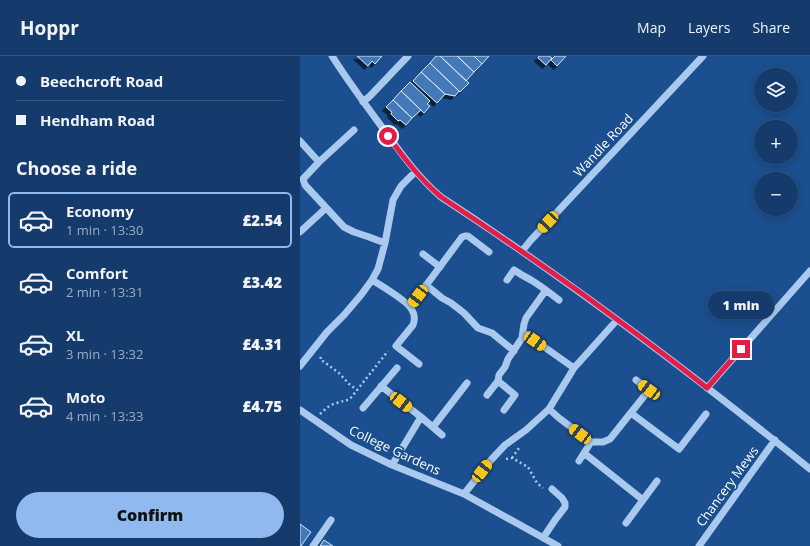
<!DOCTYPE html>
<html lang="en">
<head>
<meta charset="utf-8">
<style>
	body { margin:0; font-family:"Open Sans",sans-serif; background:#214673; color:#f1f3f6; height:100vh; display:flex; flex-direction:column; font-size:15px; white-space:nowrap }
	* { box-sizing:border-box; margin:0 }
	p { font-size:13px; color:#9dadc1 }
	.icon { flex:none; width:22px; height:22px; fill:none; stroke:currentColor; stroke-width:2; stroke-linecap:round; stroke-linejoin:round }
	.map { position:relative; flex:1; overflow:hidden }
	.panel { display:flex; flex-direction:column; background:#143b6b; width:300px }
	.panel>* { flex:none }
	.top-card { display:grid; align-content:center; height:88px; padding:0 16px; background:#143b6b }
	.tools { position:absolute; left:454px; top:12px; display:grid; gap:8px }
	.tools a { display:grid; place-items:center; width:44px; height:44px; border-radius:50%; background:#143b6b; box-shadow:0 2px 10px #0003,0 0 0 1px #33557e; font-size:20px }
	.end { position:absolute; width:18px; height:18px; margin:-9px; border:5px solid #e11d48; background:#fff; box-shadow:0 0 0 2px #fff }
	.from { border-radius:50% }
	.bubble { position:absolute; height:28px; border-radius:14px; background:#143b6b; box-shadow:0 2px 10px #0003,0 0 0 1px #33557e; font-size:13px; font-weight:800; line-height:28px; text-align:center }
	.car { position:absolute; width:12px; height:24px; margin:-12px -6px; border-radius:5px; box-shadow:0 0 3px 1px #0007; background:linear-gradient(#f5c518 24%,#345 0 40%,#f5c518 0 76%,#345 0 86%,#f5c518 0) }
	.top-card b { display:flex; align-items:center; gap:14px; height:38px; font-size:15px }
	.top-card b+b { border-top:1px solid #33557e }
	.top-card i { width:10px; height:10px; background:#f1f3f6 }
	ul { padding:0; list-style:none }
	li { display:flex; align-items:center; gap:12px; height:56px; margin:0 8px 6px; padding:0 8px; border:2px solid transparent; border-radius:6px }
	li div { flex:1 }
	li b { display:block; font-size:15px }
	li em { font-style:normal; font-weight:800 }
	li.current { border-color:#90b9f0 }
	li>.icon { width:36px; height:36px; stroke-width:1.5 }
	h2 { padding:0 16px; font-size:18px; line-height:48px }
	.action { display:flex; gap:8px; margin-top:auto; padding:8px 16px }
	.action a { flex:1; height:46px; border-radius:24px; background:#90b9f0; color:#111; font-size:16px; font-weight:800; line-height:46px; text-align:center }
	header { display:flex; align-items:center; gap:24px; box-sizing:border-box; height:56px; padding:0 20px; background:#143b6b; border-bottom:1px solid #33557e }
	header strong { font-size:19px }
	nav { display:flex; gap:22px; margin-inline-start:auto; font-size:14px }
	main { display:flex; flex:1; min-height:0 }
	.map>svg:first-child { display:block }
	.building { fill:#4478b7; stroke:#cfe3fa; filter:url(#shadow) }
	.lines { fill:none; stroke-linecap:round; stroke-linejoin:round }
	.path { stroke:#a9c9ee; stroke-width:2.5; stroke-dasharray:2 3; stroke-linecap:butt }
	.minor { stroke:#a9c9ee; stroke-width:7 }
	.route { stroke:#e11d48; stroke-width:5 }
	.labels { text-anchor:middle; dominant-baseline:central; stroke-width:3.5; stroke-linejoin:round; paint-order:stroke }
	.street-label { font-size:13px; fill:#fff; stroke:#1b4f8f }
</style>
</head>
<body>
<header>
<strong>Hoppr</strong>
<nav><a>Map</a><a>Layers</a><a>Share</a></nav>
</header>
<main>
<section class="panel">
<div class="top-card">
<b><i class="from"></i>Beechcroft Road</b>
<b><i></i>Hendham Road</b>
</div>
<h2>Choose a ride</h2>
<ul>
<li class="current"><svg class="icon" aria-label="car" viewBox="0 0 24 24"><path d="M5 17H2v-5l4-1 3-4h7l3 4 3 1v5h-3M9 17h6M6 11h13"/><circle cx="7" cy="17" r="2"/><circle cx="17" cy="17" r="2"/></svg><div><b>Economy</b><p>1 min · 13:30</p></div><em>£2.54</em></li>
<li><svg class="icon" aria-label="car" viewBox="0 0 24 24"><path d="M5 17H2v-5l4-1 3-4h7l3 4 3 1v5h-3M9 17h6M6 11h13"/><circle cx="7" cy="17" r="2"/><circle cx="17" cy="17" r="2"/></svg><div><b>Comfort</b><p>2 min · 13:31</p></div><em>£3.42</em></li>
<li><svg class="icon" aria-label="car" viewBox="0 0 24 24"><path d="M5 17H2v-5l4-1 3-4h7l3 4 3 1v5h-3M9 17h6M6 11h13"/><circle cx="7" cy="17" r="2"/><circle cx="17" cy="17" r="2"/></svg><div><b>XL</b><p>3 min · 13:32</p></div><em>£4.31</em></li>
<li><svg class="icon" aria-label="car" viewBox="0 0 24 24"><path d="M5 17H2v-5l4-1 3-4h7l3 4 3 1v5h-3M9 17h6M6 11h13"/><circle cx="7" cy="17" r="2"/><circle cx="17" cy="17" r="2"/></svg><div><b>Moto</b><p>4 min · 13:33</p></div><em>£4.75</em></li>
</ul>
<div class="action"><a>Confirm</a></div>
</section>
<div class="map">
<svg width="510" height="490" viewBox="0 0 510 490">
	<defs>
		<filter id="shadow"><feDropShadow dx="-3.5" dy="3.5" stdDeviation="0" flood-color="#0009"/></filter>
	</defs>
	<rect width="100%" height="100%" fill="#1b4f8f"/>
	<path class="building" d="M 57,0 L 82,0 L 75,8 L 72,5 L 68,10 Z
		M 136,0 L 140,0 L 169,27 L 160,36 L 130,7 Z
		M 140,0 L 157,0 L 174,16 L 166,25 Z
		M 157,0 L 174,0 L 182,8 L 174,16 Z
		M 174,0 L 189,0 L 182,8 Z
		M 239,0 L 249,0 L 252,2 L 246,9 L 238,2 Z
		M 255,0 L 266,0 L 257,10 L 251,4 Z
		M 130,7 L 159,35 L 155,40 L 145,38 L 121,16 Z
		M 121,16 L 145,38 L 137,47 L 113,25 Z
		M 110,26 L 130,45 L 127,48 L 130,50 L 124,57 L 101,35 Z
		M 101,35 L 121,54 L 112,62 L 93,44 Z
		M 93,44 L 112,62 L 106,69 L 100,64 L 98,65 L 91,58 L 92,56 L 86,51 Z
		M 0,468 L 11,476 L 1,490 L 0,490 Z
		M 24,484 L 33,490 L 20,490 Z"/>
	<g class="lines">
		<path class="path" d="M 21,301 L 20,303 L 39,317 L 49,328 L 57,334
			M 20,358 C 25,353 31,348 37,347 C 42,345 46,345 50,343 L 88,295
			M 212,402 L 219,392
			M 206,403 L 212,402 L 228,411 L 237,427 L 243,432"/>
		<path class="minor" d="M 32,0 C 49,27 68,52 87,78 C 103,100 119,122 141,141 C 269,224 391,317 510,413
			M 63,46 L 70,40 L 108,0
			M 54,74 L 19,106 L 3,123 L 5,129 L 44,171 L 54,176 L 69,181 L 85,187
			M 0,85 L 19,106
			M 0,176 L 26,152
			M 222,195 L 231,184 L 403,0
			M 123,198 L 140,211
			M 72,224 C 80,229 109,246 112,254 C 115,259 115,264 113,269 L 96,290 L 119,308
			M 207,224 L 214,214 C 220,218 225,221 231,224 C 241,230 250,237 259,244
			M 126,229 L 142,242 L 151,247 L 164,257 L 178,272 L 192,277 L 214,295
			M 110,251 L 162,181 L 165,180 L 168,180 L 189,196
			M 223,276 L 274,312
			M 0,310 L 27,276 L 44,259 L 61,239 L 72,224 L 78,213 L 85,187 L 93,144 L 101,130 L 115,116
			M 81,330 L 121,361 L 92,409
			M 407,332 L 510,215
			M 187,339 L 198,325
			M 63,352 L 97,312
			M 249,353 L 259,362 L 291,386 L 303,386 L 310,383 L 349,334 L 336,324
			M 0,354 L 51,389 L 92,409 L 164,438 L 191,404 L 205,389 L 226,374 L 249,353 L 274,312 L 317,264
			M 204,354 L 215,339 L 198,325 L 199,319 L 205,311 L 208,303 L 222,282 L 224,268 L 226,262 L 246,234
			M 331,357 L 379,393 L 406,358
			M 121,361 L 142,379
			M 133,371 L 167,327
			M 284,397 L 343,444
			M 279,405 L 291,386
			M 164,438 L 258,490
			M 326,467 L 357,425
			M 243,482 L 255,464 L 265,451 L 265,447 L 262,442 L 252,433
			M 13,490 L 31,464
			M 399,490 L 475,384"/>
	</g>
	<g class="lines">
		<path class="route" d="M 88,80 C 104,102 120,123 141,141 C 188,172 235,204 281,237 C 323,268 366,299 407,332 L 441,293"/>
	</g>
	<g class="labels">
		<g class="street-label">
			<text transform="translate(303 89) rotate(-47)">Wandle Road</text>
			<text transform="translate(95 394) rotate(25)">College Gardens</text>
			<text transform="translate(427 430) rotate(-54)">Chancery Mews</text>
		</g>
	</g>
</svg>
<div class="tools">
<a><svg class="icon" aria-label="layers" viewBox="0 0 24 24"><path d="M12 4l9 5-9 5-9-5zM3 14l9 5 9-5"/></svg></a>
<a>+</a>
<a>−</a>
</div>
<i class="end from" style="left:88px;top:80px"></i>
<i class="end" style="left:441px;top:293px"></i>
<div class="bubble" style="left:408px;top:235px;width:66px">1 min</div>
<i class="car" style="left:248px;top:166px;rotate:223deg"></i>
<i class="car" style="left:118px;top:240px;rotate:217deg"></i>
<i class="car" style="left:235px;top:285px;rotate:125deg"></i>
<i class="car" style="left:349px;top:334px;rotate:307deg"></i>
<i class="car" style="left:101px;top:346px;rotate:128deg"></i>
<i class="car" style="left:280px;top:378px;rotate:307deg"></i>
<i class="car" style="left:182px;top:415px;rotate:38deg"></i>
</div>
</main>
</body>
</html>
